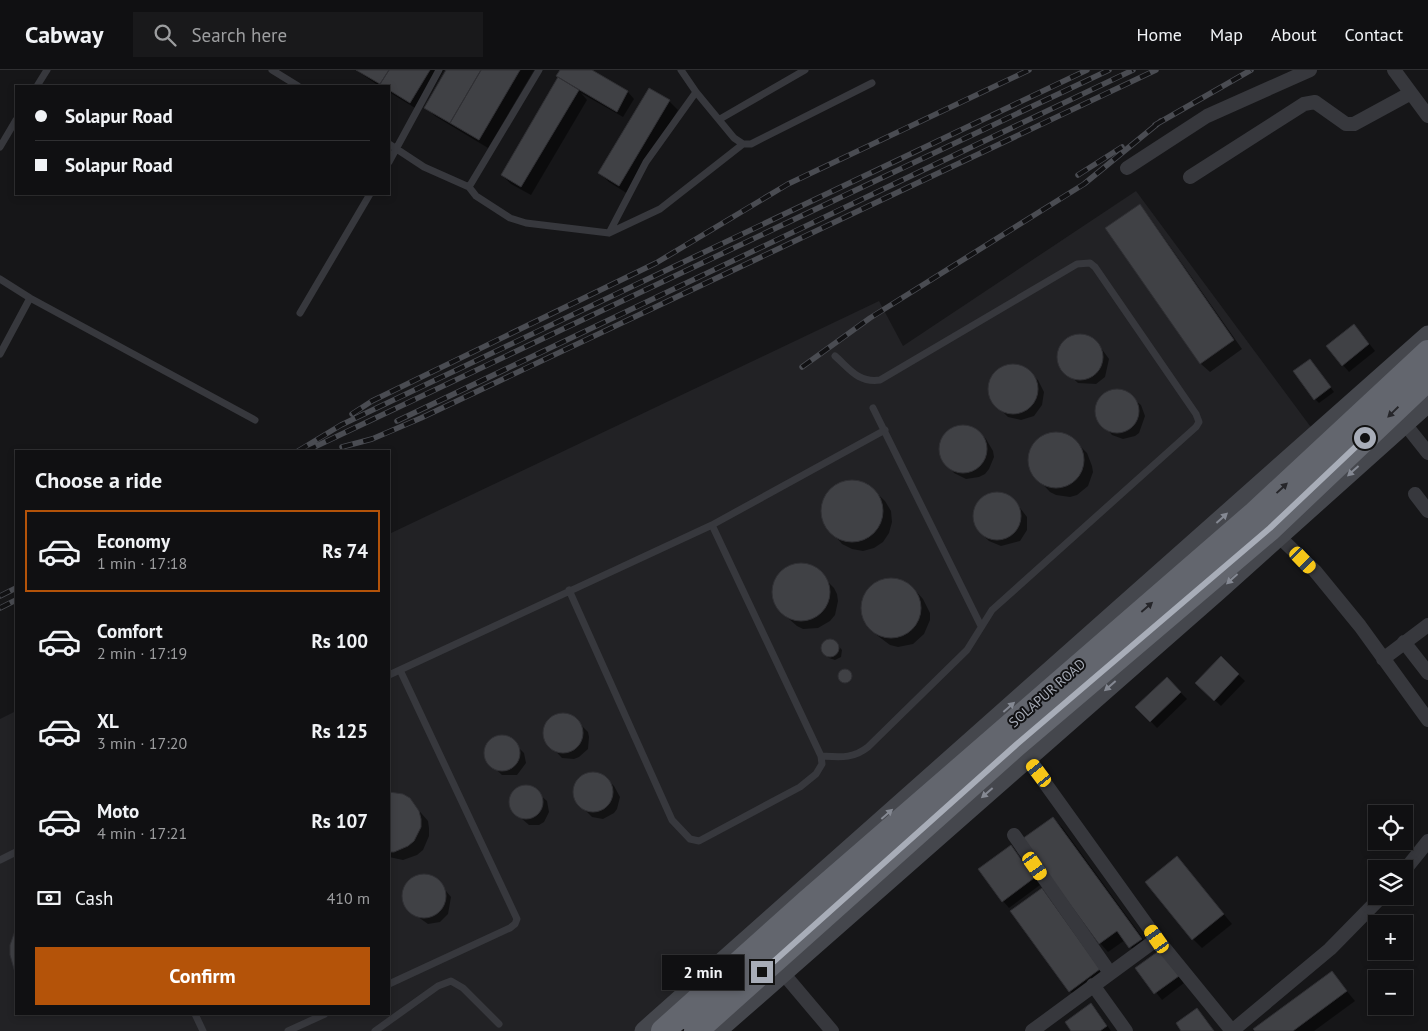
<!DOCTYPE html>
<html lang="en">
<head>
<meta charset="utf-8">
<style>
	body { margin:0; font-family:"PT Sans",sans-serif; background:#19191b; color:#f1f3f6; height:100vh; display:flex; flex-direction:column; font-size:19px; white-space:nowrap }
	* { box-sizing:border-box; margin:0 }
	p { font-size:16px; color:#9c9d9f }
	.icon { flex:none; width:28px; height:28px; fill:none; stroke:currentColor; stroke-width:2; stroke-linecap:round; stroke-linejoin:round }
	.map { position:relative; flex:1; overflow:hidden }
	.panel { position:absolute; left:15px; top:380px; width:375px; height:565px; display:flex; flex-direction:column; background:#101012; border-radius:0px; box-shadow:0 2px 8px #0003,0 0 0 1px #303032 }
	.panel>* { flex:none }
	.hud { position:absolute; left:15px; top:15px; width:375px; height:110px; border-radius:0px; box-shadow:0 2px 8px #0003,0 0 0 1px #303032; display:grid; align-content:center; height:110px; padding:0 20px; background:#101012 }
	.fabs { position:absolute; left:1368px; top:735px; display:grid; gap:10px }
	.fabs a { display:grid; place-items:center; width:45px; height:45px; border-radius:0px; background:#101012; box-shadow:0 2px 8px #0003,0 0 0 1px #303032; font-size:25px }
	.end { position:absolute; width:22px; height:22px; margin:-11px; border:6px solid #a8adb8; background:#111; box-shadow:0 0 0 2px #111 }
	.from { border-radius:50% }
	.bubble { position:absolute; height:35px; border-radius:0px; background:#101012; box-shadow:0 2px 8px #0003,0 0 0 1px #303032; font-size:16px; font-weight:600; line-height:35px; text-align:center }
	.car { position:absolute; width:15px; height:30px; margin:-15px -8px; border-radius:6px; box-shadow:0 0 4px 1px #0007; background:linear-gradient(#f5c518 24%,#345 0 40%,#f5c518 0 76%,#345 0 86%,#f5c518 0) }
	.hud b { display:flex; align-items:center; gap:18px; height:48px; font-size:19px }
	.hud b+b { border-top:1px solid #303032 }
	.hud i { width:12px; height:12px; background:#f1f3f6 }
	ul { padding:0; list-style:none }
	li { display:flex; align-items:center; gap:15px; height:82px; margin:0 10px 8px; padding:0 10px; border:2px solid transparent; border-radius:0px }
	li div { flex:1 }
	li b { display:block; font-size:19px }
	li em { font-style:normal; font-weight:600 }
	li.on { border-color:#b45309 }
	li>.icon { width:45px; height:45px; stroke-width:1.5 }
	h2 { padding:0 20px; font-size:22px; line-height:60px }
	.pay { display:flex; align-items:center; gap:12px; height:55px; padding:0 20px; font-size:19px }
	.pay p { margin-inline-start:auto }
	.cta { display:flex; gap:10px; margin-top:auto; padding:10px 20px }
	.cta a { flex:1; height:58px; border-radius:0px; background:#b45309; color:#fff; font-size:20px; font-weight:600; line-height:58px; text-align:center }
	header { display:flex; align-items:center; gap:30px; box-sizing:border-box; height:70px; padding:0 25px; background:#101012; border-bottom:1px solid #303032 }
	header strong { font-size:24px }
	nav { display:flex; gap:28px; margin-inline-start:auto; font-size:18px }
	.search { width:350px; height:45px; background:#19191b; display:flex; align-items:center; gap:12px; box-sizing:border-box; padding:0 18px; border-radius:0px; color:#9c9d9f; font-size:19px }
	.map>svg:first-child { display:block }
	.built { fill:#222225 }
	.shadow { fill:#0007 }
	.building { fill:#404145; stroke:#303034 }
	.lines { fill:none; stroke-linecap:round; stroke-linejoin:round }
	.lane { stroke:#37383d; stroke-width:7 }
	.street { stroke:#37383d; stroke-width:14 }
	.secondary { stroke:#45474d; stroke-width:19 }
	.highway { stroke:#63666e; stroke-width:24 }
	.rail-casing { stroke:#4a4c52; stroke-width:5.5 }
	.rail { stroke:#111113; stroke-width:4; stroke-dasharray:11; stroke-linecap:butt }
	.oneway { fill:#26262a }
	.oneway2 { fill:#858993 }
	.route { stroke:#a8adb8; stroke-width:6 }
	.labels { text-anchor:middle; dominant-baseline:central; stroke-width:4; stroke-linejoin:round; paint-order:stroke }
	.street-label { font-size:14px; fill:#a8adb8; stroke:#111113 }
</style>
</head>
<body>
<header>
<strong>Cabway</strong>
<div class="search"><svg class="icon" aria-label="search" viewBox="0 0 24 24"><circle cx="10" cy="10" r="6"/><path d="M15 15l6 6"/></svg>Search here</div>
<nav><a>Home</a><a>Map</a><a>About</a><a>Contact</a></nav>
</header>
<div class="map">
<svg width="1428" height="961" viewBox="0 0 1428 961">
	<rect width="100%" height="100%" fill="#161618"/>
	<path class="built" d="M 1136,121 L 1313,360 L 635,961 L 0,961 L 0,649 L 16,641 L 16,944 L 389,944 L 389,464 L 879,231 L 903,276 Z"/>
	<path class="shadow" d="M 356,0 L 444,0 L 420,41 L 389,22 L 389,16 L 379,16 Z
		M 448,0 L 534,0 L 488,78 L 435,46 L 426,37 Z
		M 561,0 L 590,0 L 628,22 L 634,29 L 623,47 L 581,23 L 587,30 L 531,125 L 511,114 L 502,105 L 559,8 Z
		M 650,20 L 669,31 L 678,40 L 628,124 L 609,112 L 600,103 Z
		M 1140,136 L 1148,145 L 1242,279 L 1210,302 L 1201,294 L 1107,159 Z
		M 1360,262 L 1375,281 L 1349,302 L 1343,295 Z
		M 1078,265 L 1096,271 L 1109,289 L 1105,307 L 1096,314 L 1078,313 L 1061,297 L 1058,286 L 1063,274 Z
		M 1310,290 L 1334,322 L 1319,333 L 1315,329 Z
		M 1006,296 L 1019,296 L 1038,310 L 1044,322 L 1042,335 L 1034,346 L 1021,350 L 1008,347 L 996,335 L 990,323 L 989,316 L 995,304 Z
		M 1113,320 L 1124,321 L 1141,335 L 1145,346 L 1139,363 L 1135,366 L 1123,369 L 1112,365 L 1098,348 L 1099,331 Z
		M 968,356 L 979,362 L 986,369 L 993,381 L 994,387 L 989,399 L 985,404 L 979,407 L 966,409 L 954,403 L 941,384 L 941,371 L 949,360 L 955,357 Z
		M 1052,364 L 1066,365 L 1072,368 L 1087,383 L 1092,396 L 1093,402 L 1088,416 L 1077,425 L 1070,427 L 1056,425 L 1050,422 L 1036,407 L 1030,395 L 1030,388 L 1034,375 L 1045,366 Z
		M 845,411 L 857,411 L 867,414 L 885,431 L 891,441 L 892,452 L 889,463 L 883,472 L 874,478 L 863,481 L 852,479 L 842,474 L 826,455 L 822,445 L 823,433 L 827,423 L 835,416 Z
		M 1001,423 L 1007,425 L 1017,434 L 1027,447 L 1027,460 L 1020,471 L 1001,476 L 989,471 L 982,464 L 978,459 L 974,446 L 975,440 L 982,429 L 988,425 Z
		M 793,495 L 808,495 L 814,498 L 834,518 L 837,524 L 838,531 L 835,545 L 830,551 L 818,558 L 803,559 L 797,556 L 781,542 L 774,529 L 773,522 L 776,508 L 781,502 Z
		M 894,509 L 901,510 L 914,519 L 923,529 L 930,543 L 930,550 L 924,564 L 913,574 L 898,577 L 890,575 L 878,566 L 864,550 L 862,535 L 867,521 L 879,511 Z
		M 829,570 L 835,572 L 842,580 L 841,587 L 835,590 L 829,588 L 822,580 L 823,574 Z
		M 1221,588 L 1245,611 L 1221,636 L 1197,613 Z
		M840 607a6 6 0 1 1 12 0a6 6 0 1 1-12 0Z
		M 1166,608 L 1187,629 L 1157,658 L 1137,637 Z
		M 560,645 L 572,646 L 588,662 L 589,667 L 588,679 L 579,687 L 574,689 L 562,688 L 547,672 L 545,666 L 547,655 L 555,646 Z
		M 495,669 L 510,669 L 524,683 L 526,693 L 517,705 L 502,705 L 487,691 L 486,681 Z
		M 591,704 L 602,706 L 607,709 L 614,716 L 620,727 L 617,739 L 614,743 L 603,749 L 592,747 L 576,731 L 575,719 L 577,713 L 580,709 Z
		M 531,717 L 547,731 L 549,742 L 544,752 L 539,755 L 529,755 L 513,741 L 510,730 L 512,725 L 520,718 Z
		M 389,723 L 403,725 L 409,729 L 428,751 L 429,758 L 429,766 L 423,780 L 417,785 L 403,790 L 389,787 Z
		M 1053,748 L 1062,757 L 1150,878 L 1139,887 L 1125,870 L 1108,882 L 1100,873 Z
		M 1011,777 L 1040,815 L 1009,838 L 1003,831 Z
		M 1177,788 L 1232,854 L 1202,878 L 1193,869 Z
		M 427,805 L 441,815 L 451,827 L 448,844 L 440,852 L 428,854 L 414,844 L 404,832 L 404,820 L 406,815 L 415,807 Z
		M 1042,820 L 1051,829 L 1108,908 L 1079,930 L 1070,921 Z
		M 1159,881 L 1184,913 L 1162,930 L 1137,898 Z
		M 1331,902 L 1355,931 L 1314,961 L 1257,961 Z
		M 1090,935 L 1097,941 L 1111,961 L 1073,961 Z"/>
	<path class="building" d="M 356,0 L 389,0 L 380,14 Z
		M 389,0 L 430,0 L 410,33 L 389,20 L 389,16 L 380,14 Z
		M 446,0 L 481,0 L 450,53 L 424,38 Z
		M 481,0 L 520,0 L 479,70 L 450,53 Z
		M 560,0 L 592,0 L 628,21 L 617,42 L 556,6 Z
		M 558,7 L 579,20 L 521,117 L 501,105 Z
		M 649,18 L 670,30 L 619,116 L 598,103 Z
		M 1140,134 L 1234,270 L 1200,294 L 1105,158 Z
		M 1354,254 L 1369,274 L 1342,296 L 1326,276 Z
		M1057 287a23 23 0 1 1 46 0a23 23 0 1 1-46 0Z
		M 1310,289 L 1331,317 L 1314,330 L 1293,301 Z
		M988 319a25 25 0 1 1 50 0a25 25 0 1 1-50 0Z
		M1095 341a22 22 0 1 1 44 0a22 22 0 1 1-44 0Z
		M939 379a24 24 0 1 1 48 0a24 24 0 1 1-48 0Z
		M1028 390a28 28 0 1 1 56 0a28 28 0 1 1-56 0Z
		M821 441a31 31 0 1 1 62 0a31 31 0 1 1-62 0Z
		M973 446a24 24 0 1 1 48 0a24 24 0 1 1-48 0Z
		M772 522a29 29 0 1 1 58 0a29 29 0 1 1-58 0Z
		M861 538a30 30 0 1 1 60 0a30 30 0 1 1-60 0Z
		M821 578a9 9 0 1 1 18 0a9 9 0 1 1-18 0Z
		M 1221,586 L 1239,604 L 1214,631 L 1195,613 Z
		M838 606a7 7 0 1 1 14 0a7 7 0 1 1-14 0Z
		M 1167,607 L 1181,622 L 1150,652 L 1135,637 Z
		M543 663a20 20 0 1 1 40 0a20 20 0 1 1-40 0Z
		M484 683a18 18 0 1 1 36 0a18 18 0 1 1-36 0Z
		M573 722a20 20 0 1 1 40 0a20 20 0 1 1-40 0Z
		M509 732a17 17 0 1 1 34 0a17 17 0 1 1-34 0Z
		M 389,722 L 403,724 L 410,728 L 419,741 L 421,749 L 421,757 L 414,771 L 408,776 L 394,782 L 389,782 Z
		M 1053,747 L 1142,869 L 1129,878 L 1117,861 L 1099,874 L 1022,769 Z
		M 1011,775 L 1034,808 L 1002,832 L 978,799 Z
		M 1177,786 L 1224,844 L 1192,870 L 1145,812 Z
		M402 826a22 22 0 1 1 44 0a22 22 0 1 1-44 0Z
		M 1042,818 L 1100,899 L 1069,922 L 1010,841 Z
		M 16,858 L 16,906 L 10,885 L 10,875 Z
		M 1160,880 L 1179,906 L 1154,924 L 1135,898 Z
		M 1332,901 L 1347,921 L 1293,961 L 1255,961 L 1253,959 Z
		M 1091,933 L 1107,956 L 1100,961 L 1071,961 L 1065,952 Z
		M 1197,938 L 1214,961 L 1181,961 L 1176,953 Z"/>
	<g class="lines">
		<path class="lane" d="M 272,0 L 298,16
			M 681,0 L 696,22 L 734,68 L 743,74 L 751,74 L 872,13
			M 37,16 L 47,0
			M 720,49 L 805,0
			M 389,74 L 424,97 L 469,117 L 476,126 L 510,148 L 526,153 L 609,163 L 660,139 L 743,74
			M 0,77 L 16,50
			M 389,92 L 439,0
			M 469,117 L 539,0
			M 609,163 L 646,92 L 696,22
			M 0,209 L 30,228 L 255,350
			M 300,243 L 370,124
			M 0,284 L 30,228
			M 873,338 L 981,556
			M 569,520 L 672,750 L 690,769 L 699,771 L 800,717 L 816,704 L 822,694 L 821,686 L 712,455
			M 389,605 L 712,455 L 885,360
			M 821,686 C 840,687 853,689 868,677 L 967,580 L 992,540 L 1196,357 L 1199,352 L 1196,344 L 1095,197 L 1090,193 L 1077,194 L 880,310 C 858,313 850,299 835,286
			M 0,790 L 16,782
			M 389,914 L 510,858 L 515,854 L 517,849 L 400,600
			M 195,944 L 203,961
			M 288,961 L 325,944
			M 375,961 L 438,916 L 451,911 L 463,918 L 499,954"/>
		<path class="street" d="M 1394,0 L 1428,46
			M 1127,98 L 1207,46 L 1310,0
			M 1190,107 L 1304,34 L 1315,32 L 1346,54 L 1354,54 L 1411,23
			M 1405,354 L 1428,383
			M 1415,424 L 1428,441
			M 1273,461 L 1315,501 L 1360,556 L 1428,650
			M 1404,572 L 1428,603
			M 1383,589 L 1428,555
			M 1022,681 L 1157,869 L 1232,961
			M 1014,765 L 1110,903
			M 1404,801 L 1428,771
			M 783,903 L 832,961
			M 1093,915 L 1126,961
			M 1032,961 L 1157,869
			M 1232,961 L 1330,879 L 1382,826"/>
		<path class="secondary" d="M 644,961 L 1428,265
			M 717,961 L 1217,522 L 1428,333"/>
		<path class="highway" d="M 663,961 L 808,831 L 1255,443 L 1428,282
			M 696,961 L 1017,674 L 1270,459 L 1428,309"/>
		<defs>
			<path id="rail" d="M 1155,55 L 1251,0
				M 1078,105 L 1122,77
				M 802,297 L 870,248 L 1084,114 L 1161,51
				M 352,344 L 372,331 L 656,193 L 788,114 L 1029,0
				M 397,351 L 1133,0
				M 342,377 L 372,369 L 421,348 L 1156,0
				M 298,381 L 341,355 L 1087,0
				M 306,381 L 1109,0
				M 0,526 L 16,518
				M 0,538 L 16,530"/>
		</defs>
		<use href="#rail" class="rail-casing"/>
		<use href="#rail" class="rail"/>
	</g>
	<defs><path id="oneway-solid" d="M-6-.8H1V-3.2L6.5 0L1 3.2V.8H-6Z" transform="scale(1.25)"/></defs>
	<g class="oneway">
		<use href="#oneway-solid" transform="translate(1393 342) rotate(136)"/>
		<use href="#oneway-solid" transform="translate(1282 418) rotate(-43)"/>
		<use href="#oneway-solid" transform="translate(1147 537) rotate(-41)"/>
	</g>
	<g class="oneway2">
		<use href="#oneway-solid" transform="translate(1353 401) rotate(138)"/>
		<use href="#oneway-solid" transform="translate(1222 448) rotate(-42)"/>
		<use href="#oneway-solid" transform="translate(1232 509) rotate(138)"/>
		<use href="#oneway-solid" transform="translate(1110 616) rotate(139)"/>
		<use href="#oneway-solid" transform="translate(1009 637) rotate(-41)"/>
		<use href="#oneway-solid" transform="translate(987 723) rotate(139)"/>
		<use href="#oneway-solid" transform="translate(887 744) rotate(-41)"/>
	</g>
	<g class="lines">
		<path class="route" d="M 762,902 L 1017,674 L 1270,458 L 1365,368"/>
	</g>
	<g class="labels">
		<g class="street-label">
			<text transform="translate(1047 623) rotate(-41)">SOLAPUR ROAD</text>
		</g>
	</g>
</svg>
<div class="fabs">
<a><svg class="icon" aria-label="locate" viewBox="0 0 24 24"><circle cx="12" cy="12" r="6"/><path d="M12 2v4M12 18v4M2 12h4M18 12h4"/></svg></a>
<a><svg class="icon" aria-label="layers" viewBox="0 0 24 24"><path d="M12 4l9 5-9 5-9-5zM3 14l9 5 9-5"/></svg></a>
<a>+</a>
<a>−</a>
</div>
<i class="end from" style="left:1365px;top:368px"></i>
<i class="end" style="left:762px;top:902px"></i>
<div class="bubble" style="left:662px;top:885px;width:82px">2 min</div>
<i class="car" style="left:1303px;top:490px;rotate:136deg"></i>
<i class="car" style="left:1039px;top:703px;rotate:323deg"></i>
<i class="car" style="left:1035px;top:796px;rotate:145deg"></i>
<i class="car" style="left:1157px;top:869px;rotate:325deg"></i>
<div class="hud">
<b><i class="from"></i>Solapur Road</b>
<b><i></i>Solapur Road</b>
</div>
<section class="panel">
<h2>Choose a ride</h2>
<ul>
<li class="on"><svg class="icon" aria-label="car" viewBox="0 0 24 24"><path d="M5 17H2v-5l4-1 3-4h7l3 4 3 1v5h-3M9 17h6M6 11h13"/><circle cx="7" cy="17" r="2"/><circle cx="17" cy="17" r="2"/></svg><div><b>Economy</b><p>1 min · 17:18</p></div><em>Rs 74</em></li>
<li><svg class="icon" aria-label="car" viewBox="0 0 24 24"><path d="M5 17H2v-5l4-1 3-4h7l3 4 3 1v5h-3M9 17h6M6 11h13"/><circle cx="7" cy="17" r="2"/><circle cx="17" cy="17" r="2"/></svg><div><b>Comfort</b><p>2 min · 17:19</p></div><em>Rs 100</em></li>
<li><svg class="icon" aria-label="car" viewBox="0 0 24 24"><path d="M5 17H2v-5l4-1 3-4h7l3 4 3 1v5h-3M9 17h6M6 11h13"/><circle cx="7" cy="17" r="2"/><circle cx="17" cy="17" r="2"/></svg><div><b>XL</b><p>3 min · 17:20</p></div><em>Rs 125</em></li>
<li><svg class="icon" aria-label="car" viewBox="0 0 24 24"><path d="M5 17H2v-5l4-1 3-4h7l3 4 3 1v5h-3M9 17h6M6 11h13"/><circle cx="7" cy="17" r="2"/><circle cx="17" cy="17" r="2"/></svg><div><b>Moto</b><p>4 min · 17:21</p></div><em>Rs 107</em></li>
</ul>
<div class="pay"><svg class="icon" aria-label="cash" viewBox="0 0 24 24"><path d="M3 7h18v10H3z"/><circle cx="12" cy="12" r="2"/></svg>Cash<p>410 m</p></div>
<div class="cta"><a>Confirm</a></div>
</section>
</div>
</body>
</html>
